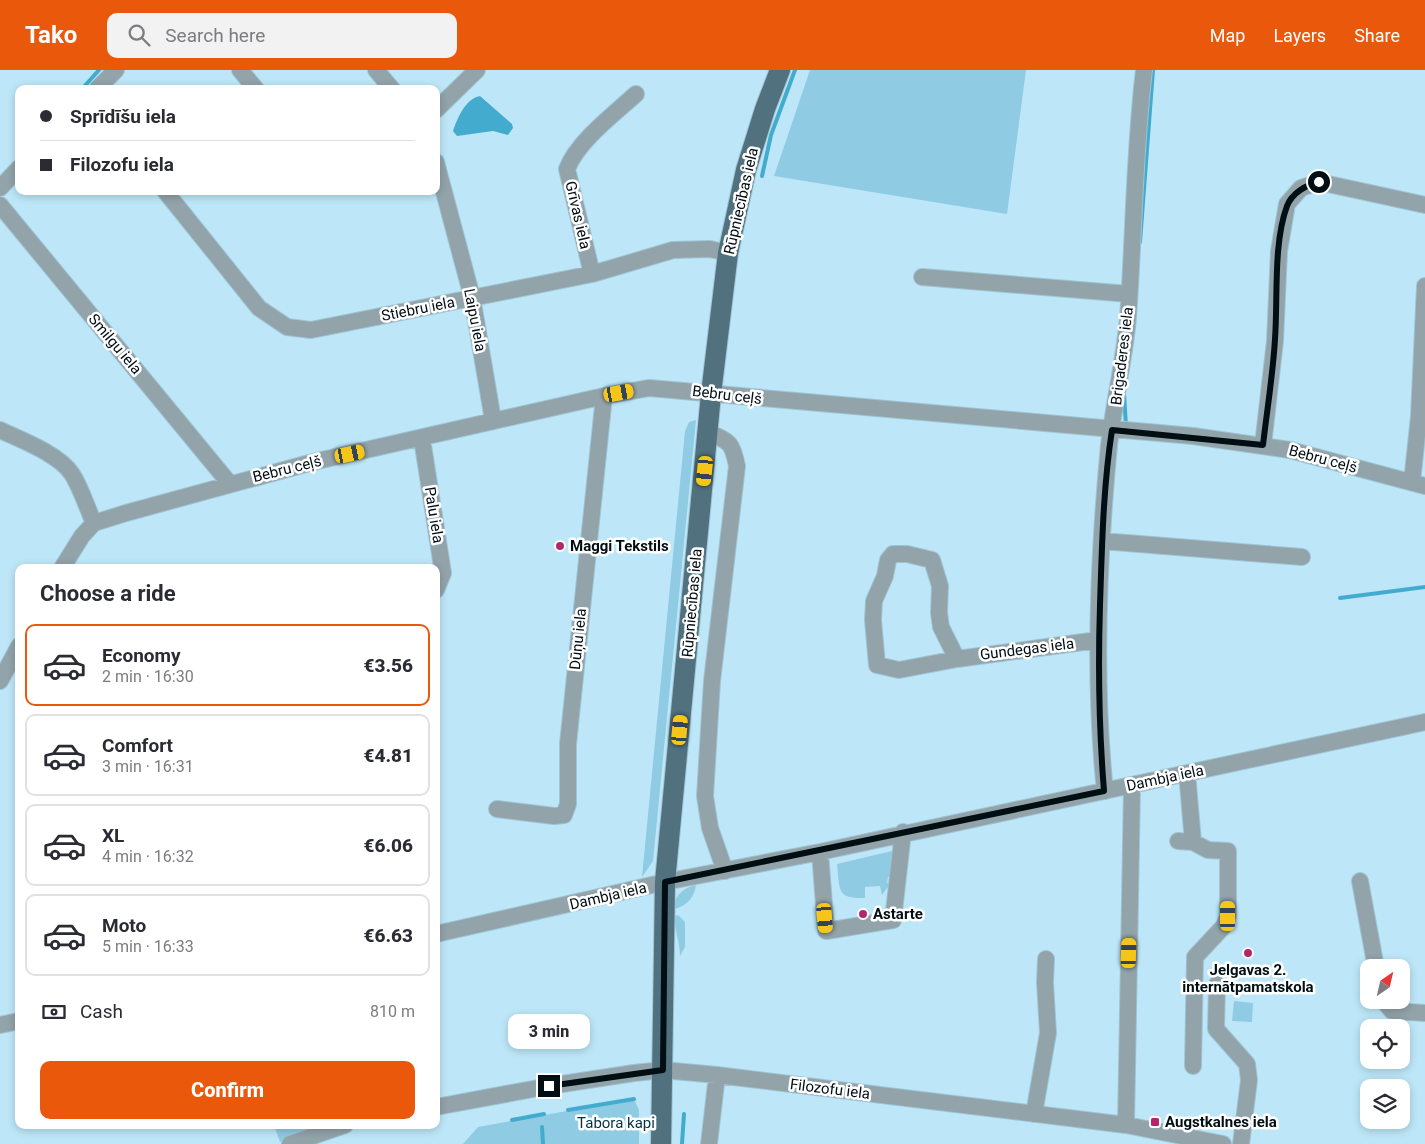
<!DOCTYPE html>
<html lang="en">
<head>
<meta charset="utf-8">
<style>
	body { margin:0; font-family:Roboto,sans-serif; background:#f2f2f3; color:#2b2b33; height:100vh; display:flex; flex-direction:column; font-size:19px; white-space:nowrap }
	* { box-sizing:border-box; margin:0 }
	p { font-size:16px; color:#7c7c81 }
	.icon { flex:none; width:28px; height:28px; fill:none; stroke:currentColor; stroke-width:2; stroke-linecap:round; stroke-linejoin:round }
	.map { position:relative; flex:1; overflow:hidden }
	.details { position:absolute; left:15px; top:494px; width:425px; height:565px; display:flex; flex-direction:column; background:#fff; border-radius:10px; box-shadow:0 2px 8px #0003 }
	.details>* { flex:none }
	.hud { position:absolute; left:15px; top:15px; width:425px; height:110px; border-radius:10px; box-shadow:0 2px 8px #0003; display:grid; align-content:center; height:110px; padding:0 25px; background:#fff }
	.needle { width:32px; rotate:34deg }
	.controls { position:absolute; left:1360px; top:889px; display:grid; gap:10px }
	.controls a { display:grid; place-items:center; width:50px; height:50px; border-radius:10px; background:#fff; box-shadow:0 2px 8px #0003; font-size:25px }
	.end { position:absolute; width:22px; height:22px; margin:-11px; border:6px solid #010e13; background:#fff; box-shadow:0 0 0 2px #fff }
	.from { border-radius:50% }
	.bubble { position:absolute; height:35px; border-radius:10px; background:#fff; box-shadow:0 2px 8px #0003; font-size:16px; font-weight:800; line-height:35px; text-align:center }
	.car { position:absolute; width:15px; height:30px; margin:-15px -8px; border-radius:6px; box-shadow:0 0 4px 1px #0007; background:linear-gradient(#f5c518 24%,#345 0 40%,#f5c518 0 76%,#345 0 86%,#f5c518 0) }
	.hud b { display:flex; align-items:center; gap:18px; height:48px; font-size:19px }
	.hud b+b { border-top:1px solid #e1e1e2 }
	.hud i { width:12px; height:12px; background:#2b2b33 }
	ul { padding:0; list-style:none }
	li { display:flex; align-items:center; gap:15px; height:82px; margin:0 10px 8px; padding:0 15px; border:2px solid #e1e1e2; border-radius:10px }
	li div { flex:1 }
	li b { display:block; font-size:19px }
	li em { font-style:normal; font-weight:800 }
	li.selected { border-color:#ea580c }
	li>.icon { width:45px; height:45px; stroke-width:1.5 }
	h2 { padding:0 25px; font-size:22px; line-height:60px }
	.pay { display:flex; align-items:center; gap:12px; height:55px; padding:0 25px; font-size:19px }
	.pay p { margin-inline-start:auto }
	.cta { display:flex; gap:10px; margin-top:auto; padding:10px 25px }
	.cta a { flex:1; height:58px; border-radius:10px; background:#ea580c; color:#fff; font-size:20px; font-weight:800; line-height:58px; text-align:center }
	header { display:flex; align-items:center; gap:30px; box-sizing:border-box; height:70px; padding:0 25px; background:#ea580c; color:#fff }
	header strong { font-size:24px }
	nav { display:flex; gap:28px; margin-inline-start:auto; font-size:18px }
	.search { width:350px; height:45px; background:#f2f2f3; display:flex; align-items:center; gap:12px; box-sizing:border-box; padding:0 18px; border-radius:10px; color:#7c7c81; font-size:19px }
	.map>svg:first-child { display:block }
	.green { fill:#8fcbe2 }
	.water { fill:#43acce }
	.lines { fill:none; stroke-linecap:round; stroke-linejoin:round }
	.stream { stroke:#43acce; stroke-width:4 }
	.minor-casing { stroke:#9fc4d3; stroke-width:18 }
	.major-casing { stroke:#9fc4d3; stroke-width:22 }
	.minor { stroke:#92a3aa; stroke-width:16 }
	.major { stroke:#51717e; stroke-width:20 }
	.route { stroke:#010e13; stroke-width:6 }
	.poi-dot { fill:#b1286a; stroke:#fff; stroke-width:2 }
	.labels { text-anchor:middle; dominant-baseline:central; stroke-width:5; stroke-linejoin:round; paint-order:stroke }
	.street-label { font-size:15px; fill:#010e13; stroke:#fff }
	.poi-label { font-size:15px; font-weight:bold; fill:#010e13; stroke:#fff; text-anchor:start }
	.park-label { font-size:15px; fill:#023442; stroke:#fff }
</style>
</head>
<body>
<header>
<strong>Tako</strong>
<div class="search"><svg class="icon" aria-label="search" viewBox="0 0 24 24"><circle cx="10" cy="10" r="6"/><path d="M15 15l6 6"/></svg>Search here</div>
<nav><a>Map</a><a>Layers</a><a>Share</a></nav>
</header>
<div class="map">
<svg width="1425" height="1074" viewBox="0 0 1425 1074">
	<rect width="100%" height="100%" fill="#bde7f8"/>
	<path class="green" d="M 810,0 L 1026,0 L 1007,144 L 774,106 Z
		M 696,350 L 653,791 L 642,807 L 685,361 L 689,352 Z
		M 892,781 L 891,806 L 888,807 L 887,813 L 890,814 L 882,825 L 880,816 L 865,817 L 865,828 C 836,829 840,820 837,794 Z
		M 696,815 C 694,828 687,836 674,839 C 674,825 683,818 696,815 Z
		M 678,845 L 685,852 L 685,877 L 680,886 C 680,872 674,860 675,846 Z
		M 1234,931 L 1253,933 L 1252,952 L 1232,951 Z
		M 634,1029 L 639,1040 L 639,1074 L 463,1074 L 478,1057 Z
		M 274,1055 L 321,1055 L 280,1072 Z"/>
	<path class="water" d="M 480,26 L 512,54 L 513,58 L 508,65 L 493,61 L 457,66 L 453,61 C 457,49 465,29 480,26 Z"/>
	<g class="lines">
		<path class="stream" d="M 82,19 L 99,0
			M 762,106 L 771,65 L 795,0
			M 1140,172 L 1153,0
			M 1124,323 L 1126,356
			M 1340,528 L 1425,517
			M 568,1040 L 634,1029
			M 512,1050 L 544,1044
			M 542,1057 L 543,1074
			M 682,1074 L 684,1044"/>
		<defs>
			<path id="minor" d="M 240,0 L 256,19
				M 376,0 L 392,19
				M 97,19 L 116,0
				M 436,40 L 477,0
				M 436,92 L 472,227 L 493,350
				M 0,118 L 19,98
				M 165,121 L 259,238 L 287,257 L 311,260 L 592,204 L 673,180 L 710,179 L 728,183
				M 0,135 L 230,414
				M 592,204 L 567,99 C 577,72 614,44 636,24
				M 922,207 L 1129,224
				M 0,360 C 21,370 59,384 72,404 C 81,418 87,438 94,453
				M 708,362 C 730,372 732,372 737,396 L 712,611 L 705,726 L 710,758 L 725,801
				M 422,369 L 443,503 L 436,520
				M 1263,375 L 1275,271 L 1279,181 L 1287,134 L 1301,118 L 1319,112 L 1425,135
				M 1412,412 L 1419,346 L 1425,216
				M 1102,471 L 1302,487
				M 62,498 L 82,466 L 94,453 L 126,443 L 313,392 L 604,326 L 649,318 L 1193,366 L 1290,380 L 1425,416
				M 957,589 L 941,557 L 939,543 L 940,516 L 932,490 L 907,484 L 893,484 L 888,490 L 885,506 L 874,531 L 873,550 L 877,595 L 899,600 L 957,589 L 1098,570
				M 0,611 L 19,576
				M 1187,703 L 1193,772
				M 1105,721 C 1093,607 1098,490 1109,375 C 1114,333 1124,291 1128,248 C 1134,166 1134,82 1144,0
				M 497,739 L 554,746 L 564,745 L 568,734 L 568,674 L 604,326
				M 1178,771 L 1193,772 L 1208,780 L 1228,781 L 1228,846 L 1224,856 L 1195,887 L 1193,996
				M 820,782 L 826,861 L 893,850 L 903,762
				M 1360,811 L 1376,898
				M 436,864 L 665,812 L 820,782 L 1425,652
				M 1217,914 L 1216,959 L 1247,994 L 1249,1010 L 1241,1074
				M 1383,930 L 1392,941 L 1425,943
				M 0,955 L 19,951
				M 436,1037 L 549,1016 L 634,1003 L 663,1000 L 717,1005 L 1126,1055 L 1223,1074
				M 1034,1044 L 1048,963 L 1045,912 L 1046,889
				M 1126,1055 L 1132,716
				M 290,1074 L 345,1055
				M 709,1074 L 717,1005"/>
			<path id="major" d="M 661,1074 L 665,812 L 711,324 L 728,183 L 746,100 L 765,39 L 780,0"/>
		</defs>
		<use href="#minor" class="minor-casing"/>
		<use href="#major" class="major-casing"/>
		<use href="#minor" class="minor"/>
		<use href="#major" class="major"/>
	</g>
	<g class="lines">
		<path class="route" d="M 549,1016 L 663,1000 L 665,812 L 1104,721 C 1099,659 1098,597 1100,535 C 1102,476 1103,418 1112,360 L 1263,375 C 1267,340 1273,304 1275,269 C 1278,228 1273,174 1287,136 C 1292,123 1306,115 1319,112"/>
	</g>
	<g class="poi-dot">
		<circle cx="560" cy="476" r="5"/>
		<circle cx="863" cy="844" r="5"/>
		<circle cx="1248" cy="883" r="5"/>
		<rect x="1150" y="1047" width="10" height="10" rx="2.5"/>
	</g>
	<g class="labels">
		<g class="street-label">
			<text transform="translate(741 131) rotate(-77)">Rūpniecības iela</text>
			<text transform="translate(578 145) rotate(77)">Grīvas iela</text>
			<text transform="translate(418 239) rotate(-11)">Stiebru iela</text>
			<text transform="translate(475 250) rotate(79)">Laipu iela</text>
			<text transform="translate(115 274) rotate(50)">Smilgu iela</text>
			<text transform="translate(1122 286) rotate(-83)">Brigaderes iela</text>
			<text transform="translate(727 325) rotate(7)">Bebru ceļš</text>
			<text transform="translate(1323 389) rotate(15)">Bebru ceļš</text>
			<text transform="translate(287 399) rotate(-14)">Bebru ceļš</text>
			<text transform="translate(434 445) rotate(81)">Palu iela</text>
			<text transform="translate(692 533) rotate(-85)">Rūpniecības iela</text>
			<text transform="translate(578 569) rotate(-84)">Dūņu iela</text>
			<text transform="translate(1027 579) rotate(-7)">Gundegas iela</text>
			<text transform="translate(1165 708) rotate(-12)">Dambja iela</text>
			<text transform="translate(608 826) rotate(-13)">Dambja iela</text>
			<text transform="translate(830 1019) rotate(7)">Filozofu iela</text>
		</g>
		<g class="poi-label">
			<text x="570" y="476">Maggi Tekstils</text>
			<text x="873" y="844">Astarte</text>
			<text x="1248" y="900" text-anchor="middle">Jelgavas 2.<tspan x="1248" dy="17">internātpamatskola</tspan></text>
			<text x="1165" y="1052">Augstkalnes iela</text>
		</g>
		<g class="park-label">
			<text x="616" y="1053">Tabora kapi</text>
		</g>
	</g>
</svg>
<div class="controls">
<a><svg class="needle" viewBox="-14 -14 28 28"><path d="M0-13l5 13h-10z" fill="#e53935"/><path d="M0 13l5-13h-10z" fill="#7c7c81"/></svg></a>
<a><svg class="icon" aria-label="locate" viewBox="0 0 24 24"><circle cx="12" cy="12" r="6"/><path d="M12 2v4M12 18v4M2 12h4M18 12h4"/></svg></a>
<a><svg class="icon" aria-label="layers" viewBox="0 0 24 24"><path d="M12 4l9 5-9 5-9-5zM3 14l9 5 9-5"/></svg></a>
</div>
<i class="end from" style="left:1319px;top:112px"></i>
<i class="end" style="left:549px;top:1016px"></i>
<div class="bubble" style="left:508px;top:944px;width:82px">3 min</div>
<i class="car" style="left:619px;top:323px;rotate:80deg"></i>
<i class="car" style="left:350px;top:384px;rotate:78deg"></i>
<i class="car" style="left:705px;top:401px;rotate:186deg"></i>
<i class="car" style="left:680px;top:660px;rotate:5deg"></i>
<i class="car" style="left:1228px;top:846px;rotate:0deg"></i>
<i class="car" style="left:825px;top:848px;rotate:175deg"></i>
<i class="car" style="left:1129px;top:883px;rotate:2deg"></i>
<div class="hud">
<b><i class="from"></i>Sprīdīšu iela</b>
<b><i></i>Filozofu iela</b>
</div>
<section class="details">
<h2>Choose a ride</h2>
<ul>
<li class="selected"><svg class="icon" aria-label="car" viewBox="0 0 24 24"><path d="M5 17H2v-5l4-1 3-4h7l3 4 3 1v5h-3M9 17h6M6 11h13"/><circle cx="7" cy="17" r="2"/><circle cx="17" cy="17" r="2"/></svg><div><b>Economy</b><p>2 min · 16:30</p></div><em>€3.56</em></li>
<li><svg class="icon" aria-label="car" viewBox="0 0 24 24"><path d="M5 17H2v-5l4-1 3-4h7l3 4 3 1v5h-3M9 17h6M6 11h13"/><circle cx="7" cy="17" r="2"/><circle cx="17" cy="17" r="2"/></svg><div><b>Comfort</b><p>3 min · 16:31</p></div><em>€4.81</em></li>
<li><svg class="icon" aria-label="car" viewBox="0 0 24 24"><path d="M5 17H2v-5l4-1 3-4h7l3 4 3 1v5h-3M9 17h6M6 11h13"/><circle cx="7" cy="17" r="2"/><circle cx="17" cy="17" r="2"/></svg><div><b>XL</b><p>4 min · 16:32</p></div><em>€6.06</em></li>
<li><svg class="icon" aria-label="car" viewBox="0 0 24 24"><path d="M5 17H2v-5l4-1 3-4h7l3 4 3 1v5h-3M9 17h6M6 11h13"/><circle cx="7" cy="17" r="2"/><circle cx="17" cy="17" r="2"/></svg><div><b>Moto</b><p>5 min · 16:33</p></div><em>€6.63</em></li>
</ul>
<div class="pay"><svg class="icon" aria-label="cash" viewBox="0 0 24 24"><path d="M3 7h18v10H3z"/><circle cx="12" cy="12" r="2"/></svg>Cash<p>810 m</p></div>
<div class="cta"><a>Confirm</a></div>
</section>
</div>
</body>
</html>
